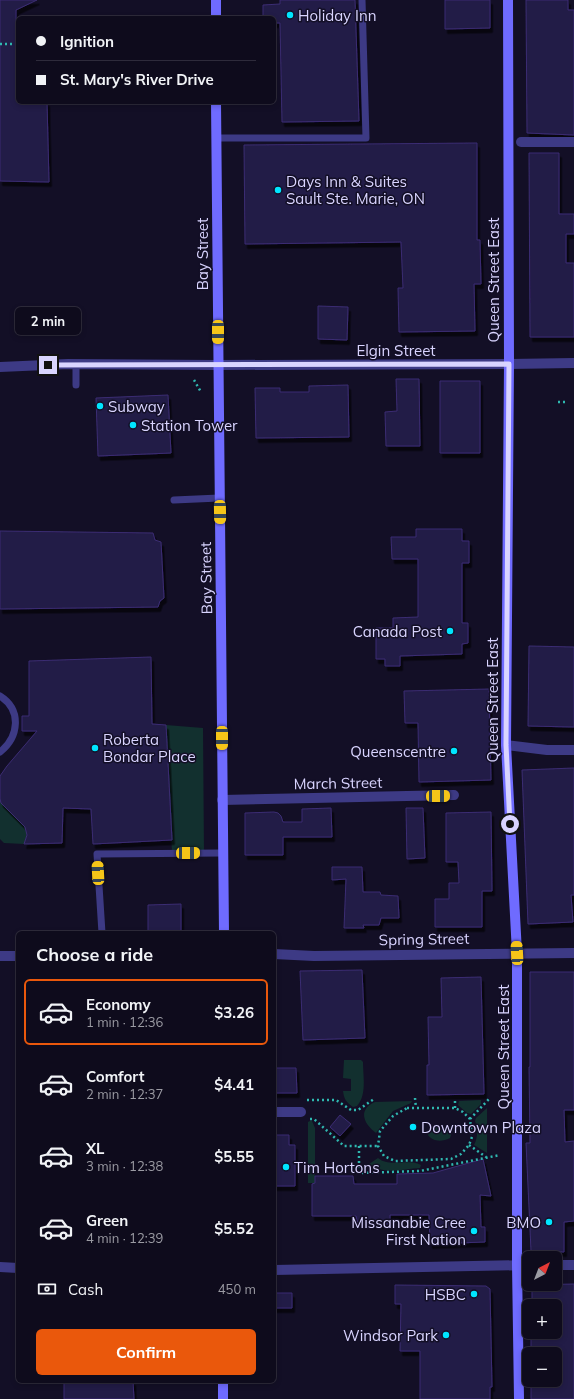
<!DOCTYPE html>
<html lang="en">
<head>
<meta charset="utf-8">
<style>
	body { margin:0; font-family:Mulish,sans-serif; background:#1c1929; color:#f1f3f6; height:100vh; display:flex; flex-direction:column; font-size:15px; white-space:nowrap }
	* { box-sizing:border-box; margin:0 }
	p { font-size:13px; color:#9b9ba3 }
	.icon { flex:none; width:22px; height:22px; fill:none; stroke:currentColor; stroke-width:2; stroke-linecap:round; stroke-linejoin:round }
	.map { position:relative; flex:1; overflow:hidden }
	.drawer { position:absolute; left:16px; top:931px; width:260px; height:452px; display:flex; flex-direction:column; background:#0e0b1c; border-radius:6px; box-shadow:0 2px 6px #0003,0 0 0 1px #2e2b3b }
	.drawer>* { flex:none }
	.banner { position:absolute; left:16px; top:16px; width:260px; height:88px; border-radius:6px; box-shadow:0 2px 6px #0003,0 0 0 1px #2e2b3b; display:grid; align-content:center; height:88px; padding:0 20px; background:#0e0b1c }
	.needle { width:26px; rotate:42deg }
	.controls { position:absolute; left:522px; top:1251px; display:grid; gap:8px }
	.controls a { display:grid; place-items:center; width:40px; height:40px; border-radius:6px; background:#0e0b1c; box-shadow:0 2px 6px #0003,0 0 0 1px #2e2b3b; font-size:20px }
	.end { position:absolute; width:18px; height:18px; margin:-9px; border:5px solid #d9d4ff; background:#111; box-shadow:0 0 0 2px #111 }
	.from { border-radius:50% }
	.bubble { position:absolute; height:28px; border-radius:6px; background:#0e0b1c; box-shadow:0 2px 6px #0003,0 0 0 1px #2e2b3b; font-size:13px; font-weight:700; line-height:28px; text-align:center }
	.car { position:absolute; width:12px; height:24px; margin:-12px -6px; border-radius:5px; box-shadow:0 0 3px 1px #0007; background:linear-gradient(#f5c518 24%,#345 0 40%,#f5c518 0 76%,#345 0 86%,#f5c518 0) }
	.banner b { display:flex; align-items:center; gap:14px; height:38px; font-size:15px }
	.banner b+b { border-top:1px solid #2e2b3b }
	.banner i { width:10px; height:10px; background:#f1f3f6 }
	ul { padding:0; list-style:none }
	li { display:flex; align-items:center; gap:12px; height:66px; margin:0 8px 6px; padding:0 12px; border:2px solid transparent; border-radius:6px }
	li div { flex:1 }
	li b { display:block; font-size:15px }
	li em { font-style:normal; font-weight:700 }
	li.selected { border-color:#ea580c }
	li>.icon { width:36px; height:36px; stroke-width:1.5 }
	h2 { padding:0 20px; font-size:18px; line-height:48px }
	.pay { display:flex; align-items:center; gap:10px; height:44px; padding:0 20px; font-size:15px }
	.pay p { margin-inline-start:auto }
	.primary-button { display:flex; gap:8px; margin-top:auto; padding:8px 20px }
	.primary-button a { flex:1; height:46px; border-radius:6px; background:#ea580c; color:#fff; font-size:16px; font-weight:700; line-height:46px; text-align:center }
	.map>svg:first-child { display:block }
	.green { fill:#12302f }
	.building { fill:#241b47; stroke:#3b2d73; filter:url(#shadow) }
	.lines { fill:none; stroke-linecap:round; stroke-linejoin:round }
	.path { stroke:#2fb8b0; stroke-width:2.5; stroke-dasharray:2 3; stroke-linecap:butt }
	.service { stroke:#3d3a85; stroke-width:7 }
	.pedestrian { stroke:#3d3a85; stroke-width:10 }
	.minor { stroke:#3d3a85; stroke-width:10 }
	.tertiary { stroke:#3d3a85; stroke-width:10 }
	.secondary { stroke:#6f6bff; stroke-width:10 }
	.route { stroke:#d9d4ff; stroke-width:5 }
	.poi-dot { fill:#00e5ff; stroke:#130f26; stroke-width:1.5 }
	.labels { text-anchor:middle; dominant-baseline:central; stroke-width:3; stroke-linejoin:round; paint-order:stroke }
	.poi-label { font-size:15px; fill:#d9d4ff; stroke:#130f26; text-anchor:start }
	.street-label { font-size:15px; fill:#d9d4ff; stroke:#130f26 }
</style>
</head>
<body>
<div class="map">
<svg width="574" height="1399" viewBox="0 0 574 1399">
	<defs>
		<filter id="shadow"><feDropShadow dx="2.5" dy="4.5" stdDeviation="0" flood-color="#0009"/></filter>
	</defs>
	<rect width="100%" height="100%" fill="#130f26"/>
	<path class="green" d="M 166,725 L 203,728 L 204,853 L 172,853 Z
		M 0,799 L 2,803 L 25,827 L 27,835 L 24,844 L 4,843 L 0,839 Z
		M 344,1060 L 361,1060 L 363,1062 C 363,1076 367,1095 357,1106 L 353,1107 C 346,1102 344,1099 343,1091 L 351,1091 L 351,1079 L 343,1078 Z
		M 481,1100 L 481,1104 L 471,1114 L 467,1113 L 458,1105 L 459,1101 Z
		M 412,1101 L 411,1103 L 393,1111 L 376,1133 C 364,1124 357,1110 375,1102 Z
		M 487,1108 L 487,1153 L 474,1145 C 478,1137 478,1129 475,1121 L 476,1118 Z
		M 310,1121 L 312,1121 L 315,1128 L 315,1183 L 308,1183 L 308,1122 Z
		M 443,1126 L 448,1126 L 452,1132 L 450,1138 C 442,1142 433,1142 428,1135 C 430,1127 437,1127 443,1126 Z
		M 378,1158 C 390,1168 407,1158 421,1165 L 420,1168 C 404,1169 382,1175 369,1164 Z"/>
	<path class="building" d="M 0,0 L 37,0 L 16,10 L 16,31 L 18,32 L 18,102 L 47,102 L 49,182 L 0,181 Z
		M 280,0 L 355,0 L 359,121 L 282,122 L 280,23 L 274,23 L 274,18 L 263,18 L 263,5 L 280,4 Z
		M 445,0 L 490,0 L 490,28 L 445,29 Z
		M 526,0 L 568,0 L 568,10 L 574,10 L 574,135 L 527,133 Z
		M 477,143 L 477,240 L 480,240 L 481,284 L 474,284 L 475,331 L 399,332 L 398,288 L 403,288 L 401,242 L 245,244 L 244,145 Z
		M 529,153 L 559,153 L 559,214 L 574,214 L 574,234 L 566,234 L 566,263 L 574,263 L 574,337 L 530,337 Z
		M 318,306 L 348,307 L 347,340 L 318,339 Z
		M 396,379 L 419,379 L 420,446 L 386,446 L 385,412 L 397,411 Z
		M 440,381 L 480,381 L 480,453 L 440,453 Z
		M 348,385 L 349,437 L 256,438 L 255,388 L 280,388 L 280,392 L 309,392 L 309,386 Z
		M 168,395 L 171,453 L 98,456 L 96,398 Z
		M 416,529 L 462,529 L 462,541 L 469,541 L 469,563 L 462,563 L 462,623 L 468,623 L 468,643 L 462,644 L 462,654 L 400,656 L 400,666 L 385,666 L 385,659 L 376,659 L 376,628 L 393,628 L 393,618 L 418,617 L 418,559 L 392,559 L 391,537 L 416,537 Z
		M 0,531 L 153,533 L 155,540 L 161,542 L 164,598 L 160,601 L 158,607 L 0,609 Z
		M 529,646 L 574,647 L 574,727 L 528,726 Z
		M 151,657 L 152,724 L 166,725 L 172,840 L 93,844 L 91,809 L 63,808 L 62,843 L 24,844 L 27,835 L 25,827 L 1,803 L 0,799 L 0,776 L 7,766 L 37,731 L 22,731 L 22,716 L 29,716 L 29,661 Z
		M 489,689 L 491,780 L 419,782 L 418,723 L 405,723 L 404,691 Z
		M 574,768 L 574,895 L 571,895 L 573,922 L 528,924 L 522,770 Z
		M 331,808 L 332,837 L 283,837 L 283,855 L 245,855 L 245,813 L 274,812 L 278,813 L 281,816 L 283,822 L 302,822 L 302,809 Z
		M 406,808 L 423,808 L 425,858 L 407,859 Z
		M 491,812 L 492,891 L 482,891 L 482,927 L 435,927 L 435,899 L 449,899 L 449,883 L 459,883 L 458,862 L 446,862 L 446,813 Z
		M 332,867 L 362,867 L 363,892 L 380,892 L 381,895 L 398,896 L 399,918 L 381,918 L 379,925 L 363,925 L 364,928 L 344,928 L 346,879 L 332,880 Z
		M 181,904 L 181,931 L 148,932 L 148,905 Z
		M 362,970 L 365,1038 L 303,1040 L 300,971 Z
		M 530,972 L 574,972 L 574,1110 L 564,1110 L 565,1142 L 574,1141 L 574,1221 L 564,1222 L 564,1252 L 531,1251 L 526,1143 L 530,1143 L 529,1067 L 530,1067 Z
		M 481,977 L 484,1094 L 427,1095 L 427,1065 L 429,1065 L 428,1017 L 442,1017 L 441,978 Z
		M 274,1068 L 296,1068 L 297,1093 L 274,1093 Z
		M 340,1115 L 351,1124 L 340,1136 L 330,1127 Z
		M 274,1135 L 289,1135 L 289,1145 L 295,1145 L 295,1186 L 274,1186 Z
		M 483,1159 L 491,1196 L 480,1195 L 481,1227 L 485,1227 L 485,1242 L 430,1244 L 429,1215 L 390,1215 L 390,1224 L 358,1224 L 356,1216 L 312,1216 L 312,1184 L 315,1183 L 315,1176 L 353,1176 L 354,1184 L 397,1184 L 397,1174 L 433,1173 Z
		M 574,1284 L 574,1399 L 531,1399 L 531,1380 L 555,1380 L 555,1354 L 531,1354 L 531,1332 L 555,1332 L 555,1306 L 532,1306 L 532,1285 Z
		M 395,1285 L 486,1286 L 490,1289 L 492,1387 L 490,1387 L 490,1399 L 420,1399 L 420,1351 L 400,1351 L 401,1304 L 395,1304 Z
		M 274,1293 L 292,1293 L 292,1308 L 274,1308 Z
		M 64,1381 L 133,1381 L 134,1399 L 64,1399 Z"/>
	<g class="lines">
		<path class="path" d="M 0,44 L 18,44
			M 194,380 L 201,392
			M 558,402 L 566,402
			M 415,1098 L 416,1108
			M 307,1100 L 336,1100 L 351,1110 L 358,1110 L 374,1099
			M 407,1108 L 455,1108 L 463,1112 L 470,1119 L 472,1137 L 469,1145 L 461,1154 L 451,1159 L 395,1161 L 384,1156 L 378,1146 L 380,1131 L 393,1116 Z
			M 455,1108 L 455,1099
			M 310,1119 L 314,1119 L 344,1146 L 378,1146
			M 470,1119 L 490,1098
			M 469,1145 L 486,1157
			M 359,1146 L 359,1173 L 420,1171 L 500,1155"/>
		<path class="service" d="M 217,138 L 366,138 L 362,0
			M 76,364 L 76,385
			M 174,500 L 219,498
			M 0,696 C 22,710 19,737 0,752
			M 102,933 L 97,854 L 222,853"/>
		<path class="pedestrian" d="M 521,142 L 574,142"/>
		<path class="minor" d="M 218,365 L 509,364 L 574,363
			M 506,745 L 547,750 L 574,750
			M 222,800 L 454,795
			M 274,954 L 314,956 L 574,953
			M 0,956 L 18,956
			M 274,1112 L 301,1112
			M 555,1265 L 574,1265
			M 274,1270 L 529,1265"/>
		<path class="tertiary" d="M 0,367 L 68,364 L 218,365
			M 0,1267 L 18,1268"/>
		<path class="secondary" d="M 216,0 L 216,18
			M 508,0 L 509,364 L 506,745 L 517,953 L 517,1265 L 519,1399
			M 216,102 L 224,933
			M 223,1381 L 223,1399"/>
	</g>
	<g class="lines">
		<path class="route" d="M 48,365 L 509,364 L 506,745 L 510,824"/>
	</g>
	<g class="poi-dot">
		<circle cx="290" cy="15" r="4"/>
		<circle cx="278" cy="190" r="4"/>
		<circle cx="100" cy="406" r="4"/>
		<circle cx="133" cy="425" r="4"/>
		<circle cx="450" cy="631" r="4"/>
		<circle cx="95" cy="748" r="4"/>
		<circle cx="454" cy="751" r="4"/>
		<circle cx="413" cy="1127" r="4"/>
		<circle cx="286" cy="1167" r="4"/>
		<circle cx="549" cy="1222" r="4"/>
		<circle cx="474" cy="1231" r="4"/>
		<circle cx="474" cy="1294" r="4"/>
		<circle cx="446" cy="1335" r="4"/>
	</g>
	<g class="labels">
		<g class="poi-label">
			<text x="298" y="15">Holiday Inn</text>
			<text x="286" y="181">Days Inn &amp; Suites<tspan x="286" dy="17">Sault Ste. Marie, ON</tspan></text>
			<text x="108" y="406">Subway</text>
			<text x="141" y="425">Station Tower</text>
			<text x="442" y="631" text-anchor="end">Canada Post</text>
			<text x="103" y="739">Roberta<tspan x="103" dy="17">Bondar Place</tspan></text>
			<text x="446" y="751" text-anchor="end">Queenscentre</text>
			<text x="421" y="1127">Downtown Plaza</text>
			<text x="294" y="1167">Tim Hortons</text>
			<text x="466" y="1222" text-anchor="end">Missanabie Cree<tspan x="466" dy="17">First Nation</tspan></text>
			<text x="541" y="1222" text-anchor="end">BMO</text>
			<text x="466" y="1294" text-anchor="end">HSBC</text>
			<text x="438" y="1335" text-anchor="end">Windsor Park</text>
		</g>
		<g class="street-label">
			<text transform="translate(202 254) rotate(-90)">Bay Street</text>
			<text transform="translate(493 280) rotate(-90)">Queen Street East</text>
			<text x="396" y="350">Elgin Street</text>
			<text transform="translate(206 578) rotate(-91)">Bay Street</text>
			<text transform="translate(492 700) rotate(-90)">Queen Street East</text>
			<text transform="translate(338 783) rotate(-1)">March Street</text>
			<text transform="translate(424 939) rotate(-1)">Spring Street</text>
			<text transform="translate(503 1047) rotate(-90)">Queen Street East</text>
		</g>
	</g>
</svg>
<div class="controls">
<a><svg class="needle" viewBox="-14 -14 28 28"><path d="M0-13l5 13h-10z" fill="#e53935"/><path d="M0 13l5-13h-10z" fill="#9b9ba3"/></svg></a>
<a>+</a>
<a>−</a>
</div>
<i class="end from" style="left:510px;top:824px"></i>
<i class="end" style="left:48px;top:365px"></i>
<div class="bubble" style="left:15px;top:307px;width:66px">2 min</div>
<i class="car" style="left:218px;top:332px;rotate:180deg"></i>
<i class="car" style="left:220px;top:512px;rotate:179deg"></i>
<i class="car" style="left:222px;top:738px;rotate:180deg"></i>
<i class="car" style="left:438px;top:796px;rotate:89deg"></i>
<i class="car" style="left:188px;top:853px;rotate:89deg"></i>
<i class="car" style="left:98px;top:873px;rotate:357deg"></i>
<i class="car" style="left:517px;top:953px;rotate:357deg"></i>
<div class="banner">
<b><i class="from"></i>Ignition</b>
<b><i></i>St. Mary's River Drive</b>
</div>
<section class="drawer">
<h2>Choose a ride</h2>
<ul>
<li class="selected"><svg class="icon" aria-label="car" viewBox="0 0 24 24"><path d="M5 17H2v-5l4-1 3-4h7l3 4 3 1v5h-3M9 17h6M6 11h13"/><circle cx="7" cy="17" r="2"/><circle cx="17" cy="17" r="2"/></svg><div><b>Economy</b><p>1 min · 12:36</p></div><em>$3.26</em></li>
<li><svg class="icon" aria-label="car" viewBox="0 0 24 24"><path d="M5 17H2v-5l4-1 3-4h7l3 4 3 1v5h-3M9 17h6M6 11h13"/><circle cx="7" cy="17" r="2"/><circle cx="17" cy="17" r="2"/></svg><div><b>Comfort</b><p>2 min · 12:37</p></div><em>$4.41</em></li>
<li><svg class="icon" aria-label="car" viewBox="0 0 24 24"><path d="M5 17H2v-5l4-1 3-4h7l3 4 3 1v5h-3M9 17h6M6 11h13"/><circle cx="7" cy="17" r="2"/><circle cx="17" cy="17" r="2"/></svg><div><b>XL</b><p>3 min · 12:38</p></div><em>$5.55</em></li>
<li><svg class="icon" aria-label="car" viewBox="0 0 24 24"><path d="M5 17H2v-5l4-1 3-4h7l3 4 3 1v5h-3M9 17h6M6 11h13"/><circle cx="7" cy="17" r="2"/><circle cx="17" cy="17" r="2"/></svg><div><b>Green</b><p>4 min · 12:39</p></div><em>$5.52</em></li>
</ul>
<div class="pay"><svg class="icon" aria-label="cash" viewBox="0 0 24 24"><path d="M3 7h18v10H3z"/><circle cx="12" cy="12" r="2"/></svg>Cash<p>450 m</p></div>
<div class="primary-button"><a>Confirm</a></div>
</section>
</div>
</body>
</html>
